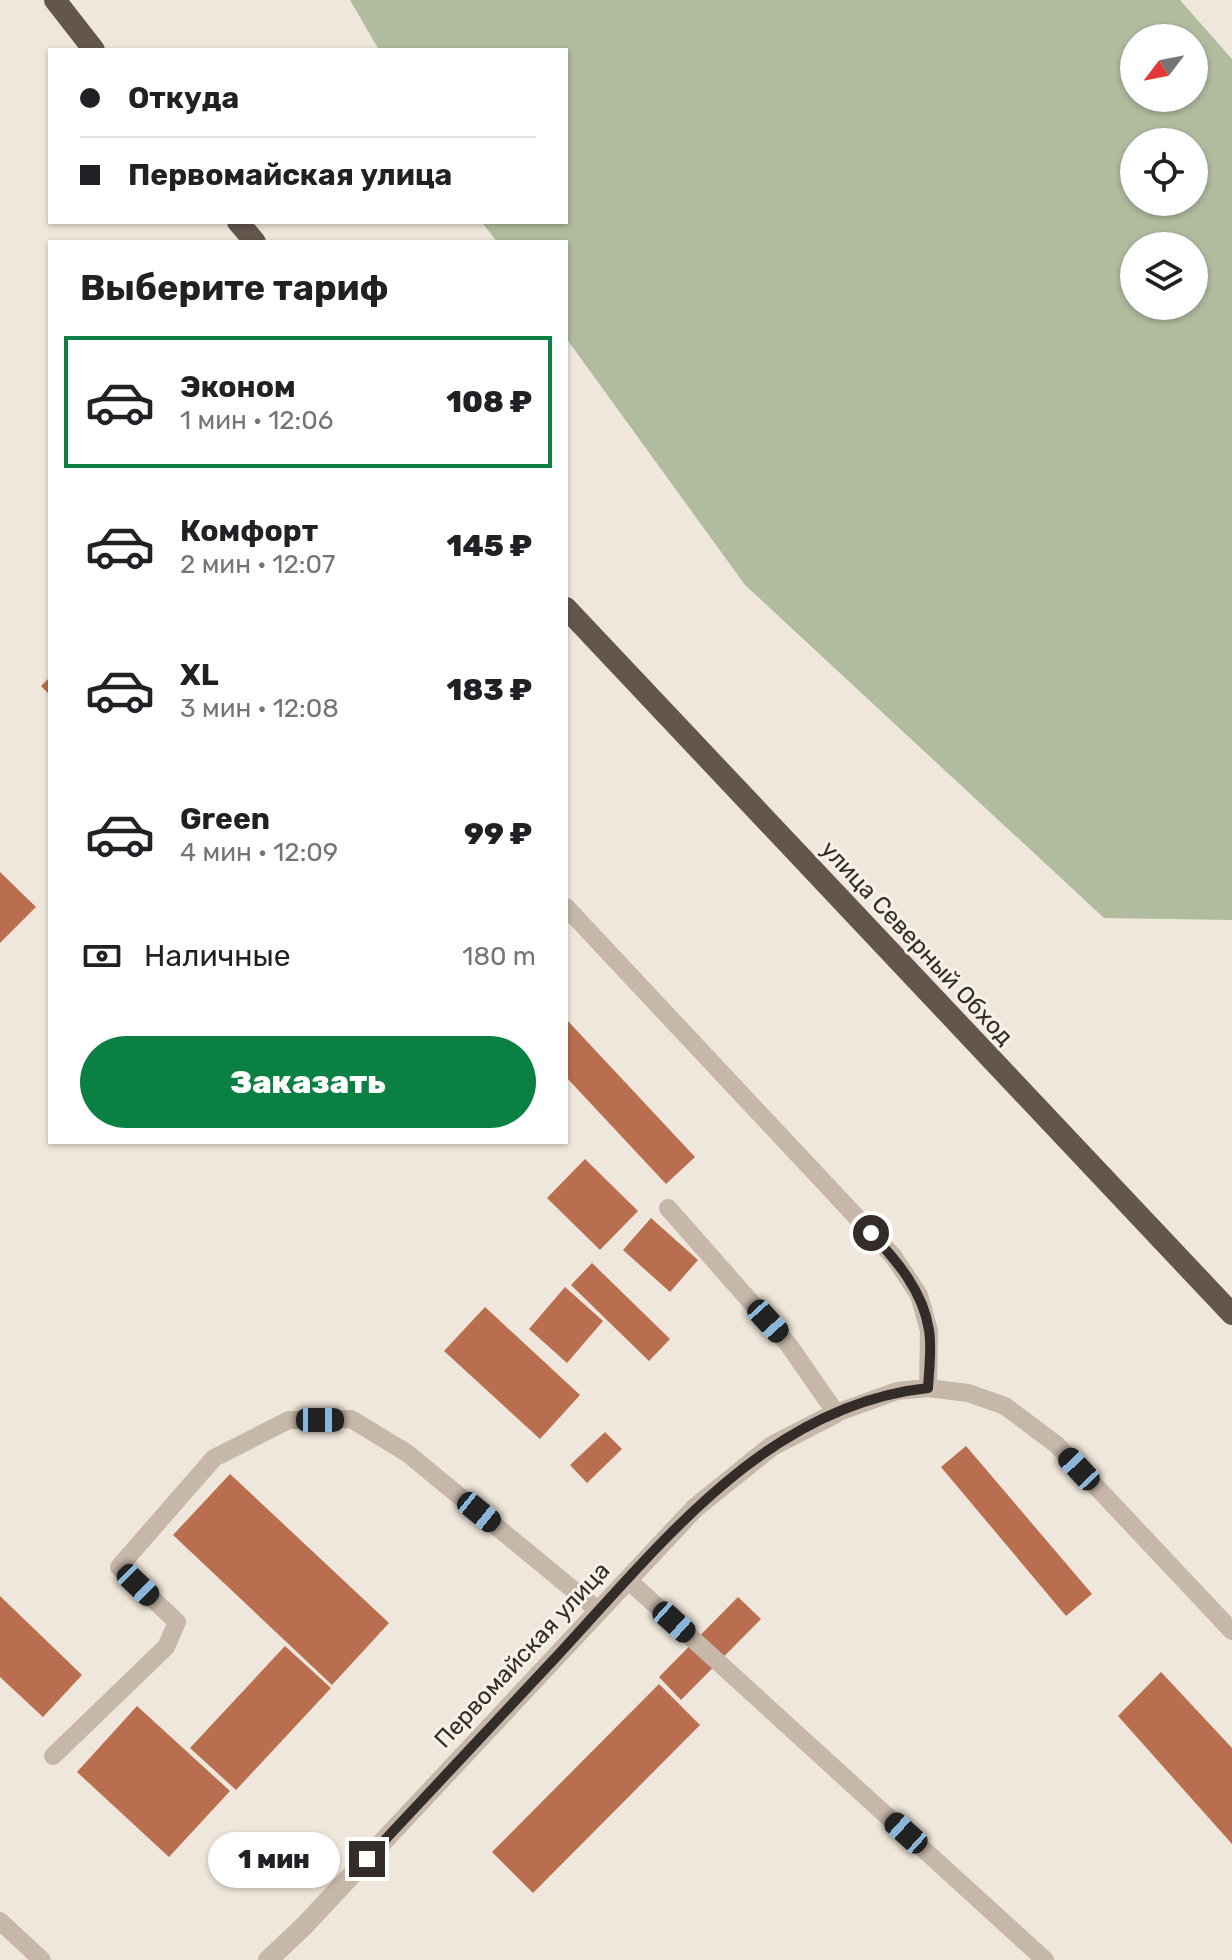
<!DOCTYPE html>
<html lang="ru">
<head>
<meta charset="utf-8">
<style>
	body { margin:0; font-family:Rubik,sans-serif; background:#f6f6f6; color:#202124; height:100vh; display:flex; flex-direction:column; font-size:30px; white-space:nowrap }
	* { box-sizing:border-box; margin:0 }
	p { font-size:26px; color:#757577 }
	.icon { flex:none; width:44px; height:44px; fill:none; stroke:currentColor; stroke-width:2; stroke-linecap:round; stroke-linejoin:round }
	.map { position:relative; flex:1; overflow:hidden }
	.drawer { position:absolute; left:48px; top:240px; width:520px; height:904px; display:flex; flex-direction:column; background:#fff; border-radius:0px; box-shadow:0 2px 6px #0004 }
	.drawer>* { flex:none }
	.top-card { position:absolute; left:48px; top:48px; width:520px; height:176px; border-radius:0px; box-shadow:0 2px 6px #0004; display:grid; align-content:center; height:176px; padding:0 32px; background:#fff }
	.needle { width:52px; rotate:238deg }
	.buttons { position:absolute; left:1120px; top:24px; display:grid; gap:16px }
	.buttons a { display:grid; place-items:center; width:88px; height:88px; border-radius:50%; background:#fff; box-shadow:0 2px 6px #0004; font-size:40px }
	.end { position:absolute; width:36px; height:36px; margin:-18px; border:10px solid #332c28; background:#fff; box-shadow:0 0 0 4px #fff }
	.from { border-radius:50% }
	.bubble { position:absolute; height:56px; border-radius:28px; background:#fff; box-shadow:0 2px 6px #0004; font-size:26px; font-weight:800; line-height:56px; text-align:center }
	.car { position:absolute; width:24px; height:48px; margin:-24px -12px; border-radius:10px; box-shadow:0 0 6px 2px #0007; background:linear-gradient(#222 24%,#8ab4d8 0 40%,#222 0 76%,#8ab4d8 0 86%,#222 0) }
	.top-card b { display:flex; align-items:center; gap:28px; height:76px; font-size:30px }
	.top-card b+b { border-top:2px solid #e0e0e0 }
	.top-card i { width:20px; height:20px; background:#202124 }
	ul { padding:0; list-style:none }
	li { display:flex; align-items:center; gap:24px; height:132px; margin:0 16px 12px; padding:0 16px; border:4px solid transparent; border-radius:0px }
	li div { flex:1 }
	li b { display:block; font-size:30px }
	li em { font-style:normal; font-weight:800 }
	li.active { border-color:#0b8043 }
	li>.icon { width:72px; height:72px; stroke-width:1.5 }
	h2 { padding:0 32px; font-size:36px; line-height:96px }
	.pay { display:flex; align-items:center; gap:20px; height:88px; padding:0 32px; font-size:30px }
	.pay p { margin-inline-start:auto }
	.cta { display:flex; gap:16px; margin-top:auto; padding:16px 32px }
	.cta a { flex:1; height:92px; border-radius:48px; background:#0b8043; color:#fff; font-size:32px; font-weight:800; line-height:92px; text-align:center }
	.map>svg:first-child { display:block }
	.green { fill:#b0bc9d; fill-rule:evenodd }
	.building { fill:#b96e4f }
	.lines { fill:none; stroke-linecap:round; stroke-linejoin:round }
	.service { stroke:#c6b7a9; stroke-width:18 }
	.minor { stroke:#c6b7a9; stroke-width:20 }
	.trunk { stroke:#64564d; stroke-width:22 }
	.route { stroke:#332c28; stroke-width:10 }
	.labels { text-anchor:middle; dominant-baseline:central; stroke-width:6; stroke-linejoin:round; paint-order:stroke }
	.street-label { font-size:24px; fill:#332c28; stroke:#f7f1e7 }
</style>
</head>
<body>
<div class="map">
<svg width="1232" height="1960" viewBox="0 0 1232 1960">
	<rect width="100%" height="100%" fill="#efe7db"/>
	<path class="green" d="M 350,0 L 1180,0 L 1232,59 L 1232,920 L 1104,918 L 745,585 L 566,338 L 566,242 L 497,242 L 482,222 L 566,222 L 566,50 L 379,50 ZM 1134,38 L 1194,38 L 1194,98 L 1134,98 ZM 1134,142 L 1194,142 L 1194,202 L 1134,202 ZM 1134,246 L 1194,246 L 1194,306 L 1134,306 Z"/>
	<path class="building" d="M 50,677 L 50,695 L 41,686 Z
		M 0,872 L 36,907 L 0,943 Z
		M 566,1019 L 695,1157 L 666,1184 L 566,1077 Z
		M 585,1159 L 638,1211 L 600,1250 L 547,1198 Z
		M 651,1218 L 698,1260 L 670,1292 L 623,1250 Z
		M 592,1263 L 670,1339 L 649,1361 L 571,1285 Z
		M 565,1287 L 603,1321 L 567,1363 L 529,1329 Z
		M 485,1307 L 580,1395 L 540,1439 L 444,1351 Z
		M 605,1432 L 622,1449 L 587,1483 L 570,1465 Z
		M 966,1446 L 1092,1594 L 1066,1616 L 941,1467 Z
		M 230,1474 L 389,1623 L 332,1685 L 173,1535 Z
		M 0,1596 L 82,1675 L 43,1717 L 0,1677 Z
		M 738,1597 L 761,1619 L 681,1700 L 659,1677 Z
		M 285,1646 L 331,1688 L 236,1790 L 190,1748 Z
		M 1161,1672 L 1232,1748 L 1232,1844 L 1118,1716 Z
		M 659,1684 L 700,1725 L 533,1893 L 492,1852 Z
		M 137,1706 L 230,1791 L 169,1857 L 77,1772 Z"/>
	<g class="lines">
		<path class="service" d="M 566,907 L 893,1256 L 919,1295 L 929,1331 L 928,1388
			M 668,1208 L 788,1344 L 836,1413 L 897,1391 L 928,1388 L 968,1393 L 1005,1406 L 1057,1445 L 1232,1631
			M 628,1580 L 1045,1960
			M 53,1756 L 166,1647 L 177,1622 L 119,1567 L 214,1458 L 289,1420 L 351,1419 L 407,1453 L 599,1611
			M 0,1921 L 42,1960"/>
		<path class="minor" d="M 268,1960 L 304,1926 L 695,1508 L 772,1446 L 836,1413"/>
		<path class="trunk" d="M 55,0 L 94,50
			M 238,222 L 255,242
			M 566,608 L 1232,1314"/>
	</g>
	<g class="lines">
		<path class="route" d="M 367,1859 C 431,1791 494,1723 558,1655 C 661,1544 767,1405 928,1388 C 929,1369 932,1348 929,1330 C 923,1291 897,1261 871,1233"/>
	</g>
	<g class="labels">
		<g class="street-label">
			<text transform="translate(917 943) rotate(47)">улица Северный Обход</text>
			<text transform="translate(522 1655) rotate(-47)">Первомайская улица</text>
		</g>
	</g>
</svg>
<div class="buttons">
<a><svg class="needle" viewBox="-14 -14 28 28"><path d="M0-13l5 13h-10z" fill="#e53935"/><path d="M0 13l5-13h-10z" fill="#757577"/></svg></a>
<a><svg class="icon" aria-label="locate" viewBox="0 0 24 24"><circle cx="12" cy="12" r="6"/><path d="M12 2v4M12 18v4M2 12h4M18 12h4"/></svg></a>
<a><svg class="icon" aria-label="layers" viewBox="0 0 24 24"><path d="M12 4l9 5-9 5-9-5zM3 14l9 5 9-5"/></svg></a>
</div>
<i class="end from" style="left:871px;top:1233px"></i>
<i class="end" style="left:367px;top:1859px"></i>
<div class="bubble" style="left:208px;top:1832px;width:132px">1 мин</div>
<i class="car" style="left:768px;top:1321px;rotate:138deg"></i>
<i class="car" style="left:320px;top:1420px;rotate:90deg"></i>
<i class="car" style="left:1079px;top:1469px;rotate:317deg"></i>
<i class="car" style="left:479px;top:1512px;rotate:129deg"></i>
<i class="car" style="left:138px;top:1585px;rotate:134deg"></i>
<i class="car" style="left:674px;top:1622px;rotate:132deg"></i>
<i class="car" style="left:906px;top:1833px;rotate:312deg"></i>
<div class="top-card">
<b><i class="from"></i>Откуда</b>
<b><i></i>Первомайская улица</b>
</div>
<section class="drawer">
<h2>Выберите тариф</h2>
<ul>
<li class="active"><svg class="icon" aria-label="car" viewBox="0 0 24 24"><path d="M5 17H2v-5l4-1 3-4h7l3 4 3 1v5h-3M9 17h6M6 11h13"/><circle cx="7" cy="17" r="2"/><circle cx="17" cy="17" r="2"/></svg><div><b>Эконом</b><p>1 мин · 12:06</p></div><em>108 ₽</em></li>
<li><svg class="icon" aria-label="car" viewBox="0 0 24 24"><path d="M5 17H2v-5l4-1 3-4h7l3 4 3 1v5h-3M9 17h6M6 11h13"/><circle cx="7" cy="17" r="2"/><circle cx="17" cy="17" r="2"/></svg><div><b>Комфорт</b><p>2 мин · 12:07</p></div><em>145 ₽</em></li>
<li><svg class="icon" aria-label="car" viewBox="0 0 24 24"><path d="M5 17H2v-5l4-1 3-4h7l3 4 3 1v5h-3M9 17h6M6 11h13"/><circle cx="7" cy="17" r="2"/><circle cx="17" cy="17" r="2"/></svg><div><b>XL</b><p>3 мин · 12:08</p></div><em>183 ₽</em></li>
<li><svg class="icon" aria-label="car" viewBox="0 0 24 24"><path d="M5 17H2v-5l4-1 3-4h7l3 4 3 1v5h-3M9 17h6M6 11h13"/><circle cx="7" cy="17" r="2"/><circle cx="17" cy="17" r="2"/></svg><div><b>Green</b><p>4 мин · 12:09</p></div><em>99 ₽</em></li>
</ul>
<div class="pay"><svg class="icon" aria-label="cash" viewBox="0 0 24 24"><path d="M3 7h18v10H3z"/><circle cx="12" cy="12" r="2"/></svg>Наличные<p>180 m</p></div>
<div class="cta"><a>Заказать</a></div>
</section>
</div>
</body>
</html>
